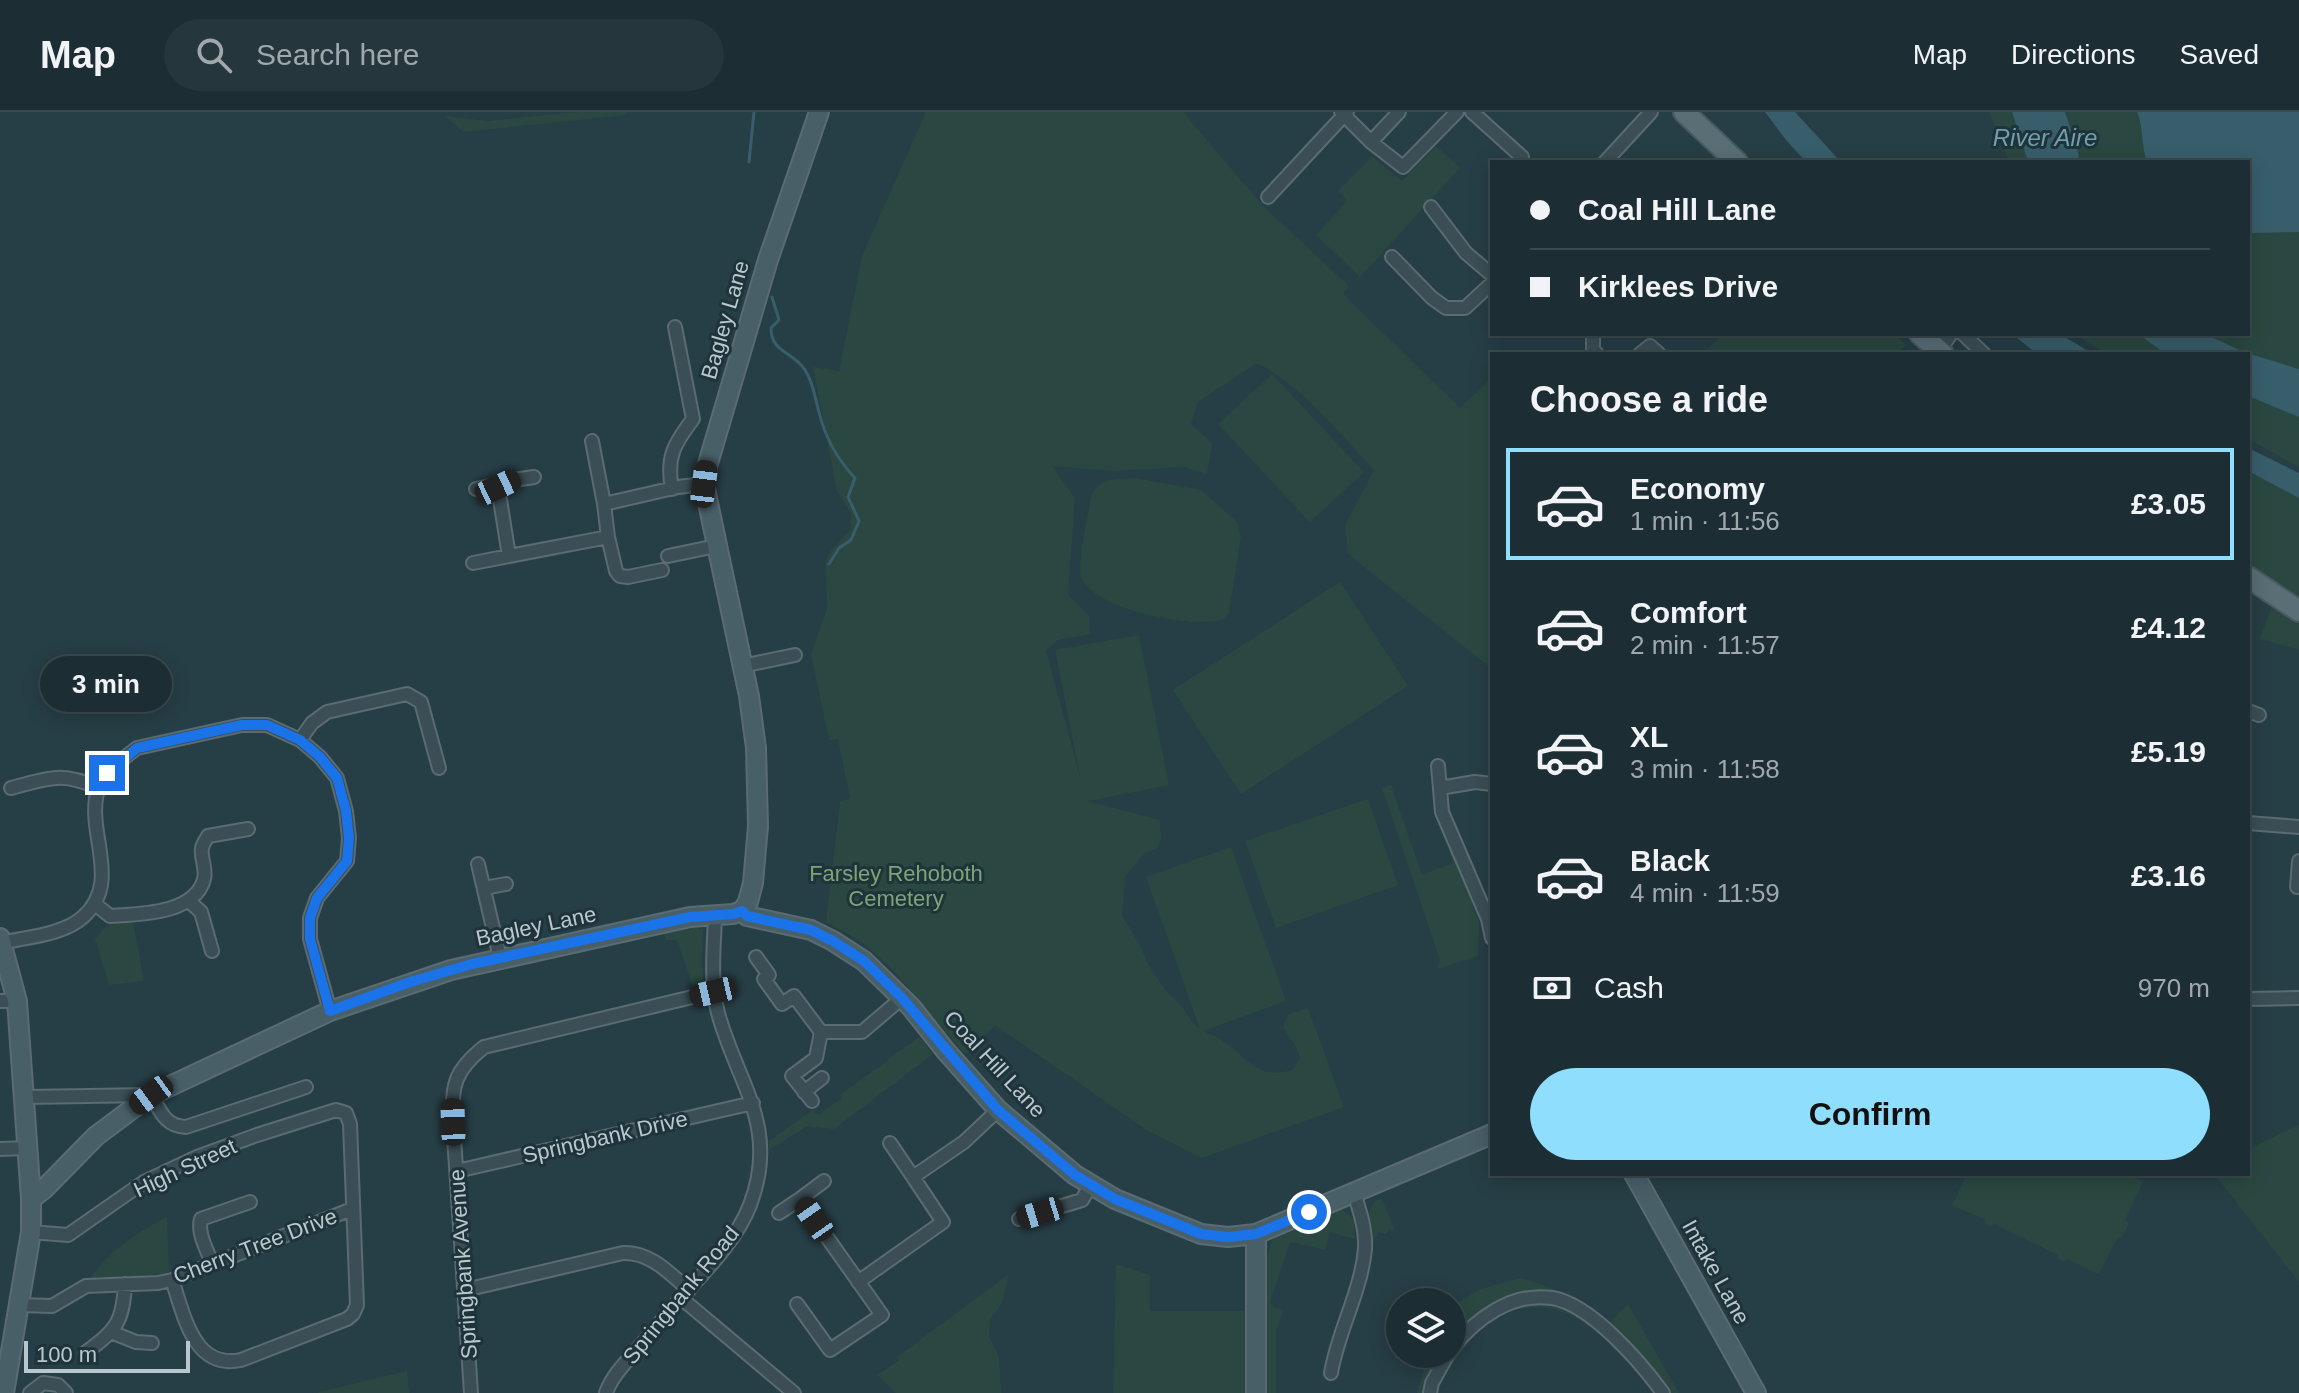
<!DOCTYPE html>
<html lang="en">
<head>
<meta charset="utf-8">
<style>
	body { margin:0; font-family:Arial,sans-serif; background:#25363c; color:#f1f3f6; height:100vh; display:flex; flex-direction:column; font-size:30px; white-space:nowrap }
	* { box-sizing:border-box; margin:0 }
	p { font-size:26px; color:#a0a8ac }
	.icon { flex:none; width:44px; height:44px; fill:none; stroke:currentColor; stroke-width:2; stroke-linecap:round; stroke-linejoin:round }
	.map { position:relative; flex:1; overflow:hidden }
	.sheet { position:absolute; left:1490px; top:240px; width:760px; height:824px; display:flex; flex-direction:column; background:#1c2e34; border-radius:0px; box-shadow:0 4px 20px #0003,0 0 0 2px #3a4a4f }
	.sheet>* { flex:none }
	.guide { position:absolute; left:1490px; top:48px; width:760px; height:176px; border-radius:0px; box-shadow:0 4px 20px #0003,0 0 0 2px #3a4a4f; display:grid; align-content:center; height:176px; padding:0 40px; background:#1c2e34 }
	.fabs { position:absolute; left:1386px; top:1176px; display:grid; gap:16px }
	.fabs a { display:grid; place-items:center; width:80px; height:80px; border-radius:50%; background:#1c2e34; box-shadow:0 4px 20px #0003,0 0 0 2px #3a4a4f; font-size:40px }
	.scale { position:absolute; left:24px; bottom:20px; width:166px; box-sizing:border-box; padding-left:8px; border:4px solid #b9c8ce; border-top:0; font-size:22px; line-height:28px; white-space:nowrap; color:#b9c8ce; -webkit-text-stroke:6px #1f333a; paint-order:stroke }
	.end { position:absolute; width:36px; height:36px; margin:-18px; border:10px solid #1a73e8; background:#fff; box-shadow:0 0 0 4px #fff }
	.from { border-radius:50% }
	.bubble { position:absolute; height:56px; border-radius:28px; background:#1c2e34; box-shadow:0 4px 20px #0003,0 0 0 2px #3a4a4f; font-size:26px; font-weight:800; line-height:56px; text-align:center }
	.car { position:absolute; width:24px; height:48px; margin:-24px -12px; border-radius:10px; box-shadow:0 0 6px 2px #0007; background:linear-gradient(#222 24%,#8ab4d8 0 40%,#222 0 76%,#8ab4d8 0 86%,#222 0) }
	.guide b { display:flex; align-items:center; gap:28px; height:76px; font-size:30px }
	.guide b+b { border-top:2px solid #3a4a4f }
	.guide i { width:20px; height:20px; background:#f1f3f6 }
	ul { padding:0; list-style:none }
	li { display:flex; align-items:center; gap:24px; height:112px; margin:0 16px 12px; padding:0 24px; border:4px solid transparent; border-radius:0px }
	li div { flex:1 }
	li b { display:block; font-size:30px }
	li em { font-style:normal; font-weight:800 }
	li.active { border-color:#8fdefd }
	li>.icon { width:72px; height:72px; stroke-width:1.5 }
	h2 { padding:0 40px; font-size:36px; line-height:96px }
	.pay { display:flex; align-items:center; gap:20px; height:88px; padding:0 40px; font-size:30px }
	.pay p { margin-inline-start:auto }
	.primary-button { display:flex; gap:16px; margin-top:auto; padding:16px 40px }
	.primary-button a { flex:1; height:92px; border-radius:48px; background:#8fdefd; color:#111; font-size:32px; font-weight:800; line-height:92px; text-align:center }
	header { display:flex; align-items:center; gap:48px; box-sizing:border-box; height:112px; padding:0 40px; background:#1c2e34; border-bottom:2px solid #3a4a4f }
	header strong { font-size:38px }
	nav { display:flex; gap:44px; margin-inline-start:auto; font-size:28px }
	.search { width:560px; height:72px; background:#25363c; display:flex; align-items:center; gap:20px; box-sizing:border-box; padding:0 28px; border-radius:44px; color:#a0a8ac; font-size:30px }
	.map>svg:first-child { display:block }
	.green { fill:#2a4841 }
	.water { fill:#385e6b }
	.lines { fill:none; stroke-linecap:round; stroke-linejoin:round }
	.stream { stroke:#385e6b; stroke-width:3 }
	.street-casing { stroke:#5a6b72; stroke-width:16 }
	.secondary-casing { stroke:#5a6b72; stroke-width:22 }
	.primary-casing { stroke:#485a61; stroke-width:24 }
	.street { stroke:#3b4e55; stroke-width:12 }
	.secondary { stroke:#495f68; stroke-width:18 }
	.primary { stroke:#596e75; stroke-width:20 }
	.route { stroke:#1a73e8; stroke-width:10 }
	.labels { text-anchor:middle; dominant-baseline:central; stroke-width:6; stroke-linejoin:round; paint-order:stroke }
	.street-label { font-size:22px; fill:#b9c8ce; stroke:#1f333a }
	.park-label { font-size:22px; fill:#7ba576; stroke:#1f333a }
	.water-label { font-size:24px; font-style:italic; fill:#719fae; stroke:#1f333a }
</style>
</head>
<body>
<header>
<strong>Map</strong>
<div class="search"><svg class="icon" aria-label="search" viewBox="0 0 24 24"><circle cx="10" cy="10" r="6"/><path d="M15 15l6 6"/></svg>Search here</div>
<nav><a>Map</a><a>Directions</a><a>Saved</a></nav>
</header>
<div class="map">
<svg width="2299" height="1281" viewBox="0 0 2299 1281">
	<rect width="100%" height="100%" fill="#263e45"/>
	<path class="green" d="M 577,0 L 627,0 L 627,3 L 463,20 L 445,4 L 488,9 Z
		M 926,0 L 1183,0 L 1263,94 L 1349,174 L 1343,182 L 1460,296 L 1492,266 L 1492,557 L 1348,442 L 1345,413 L 1374,358 C 1342,324 1299,271 1257,251 L 1198,290 L 1191,312 L 1212,331 L 1207,362 L 1184,355 L 1114,359 L 1052,354 L 1075,386 L 1068,483 L 1089,503 L 1090,522 L 1058,528 L 1046,538 L 1081,669 L 1055,538 L 1139,523 L 1169,673 L 1088,689 L 1160,708 L 1161,725 L 1158,736 L 1145,741 L 1125,765 L 1122,804 L 1139,831 L 1148,852 L 1166,879 L 1181,893 L 1192,910 L 1200,917 L 1146,765 L 1231,735 L 1286,889 L 1203,919 C 1208,922 1215,924 1220,927 C 1247,943 1254,969 1292,958 L 1300,946 C 1297,932 1288,926 1283,914 L 1289,902 L 1308,896 L 1344,995 L 1202,1046 L 1145,1017 L 995,913 L 965,942 L 892,857 L 862,830 L 826,810 L 840,690 L 850,686 L 838,627 L 829,628 L 811,542 L 827,497 L 825,451 L 828,442 L 850,418 L 851,401 L 837,379 L 813,255 L 839,259 L 862,144 Z
		M 1989,0 L 2012,0 L 2028,50 L 2009,50 Z
		M 2065,0 L 2299,0 L 2299,257 L 2244,240 L 2205,222 L 2248,222 L 2248,50 L 2079,50 C 2079,33 2070,17 2065,0 Z
		M 1436,34 L 1460,56 L 1360,165 L 1316,123 L 1347,89 L 1338,79 L 1372,44 L 1402,69 Z
		M 1722,222 L 1895,222 L 1906,233 L 1897,242 L 1703,242 Z
		M 2075,222 L 2138,222 L 2166,242 L 2106,242 Z
		M 1272,262 L 1364,360 L 1310,410 L 1218,312 Z
		M 2248,284 L 2299,305 L 2299,355 L 2248,327 Z
		M 2248,359 L 2299,386 L 2299,484 L 2248,452 Z
		M 1135,366 L 1201,378 L 1237,410 L 1241,424 L 1229,500 L 1223,508 C 1213,509 1202,511 1192,510 C 1163,507 1092,495 1081,464 C 1077,452 1089,400 1091,384 C 1101,364 1115,368 1135,366 Z
		M 1340,470 L 1408,574 L 1241,682 L 1173,578 Z
		M 2271,496 L 2299,508 L 2299,538 L 2260,527 Z
		M 1391,673 L 1422,763 L 1453,751 L 1449,738 L 1452,738 L 1479,809 L 1478,844 L 1437,857 L 1440,848 L 1382,676 Z
		M 1368,687 L 1398,773 L 1276,816 L 1245,729 Z
		M 133,809 L 144,869 L 109,873 L 95,827 L 106,813 Z
		M 689,814 L 703,818 L 702,848 L 704,871 L 693,875 L 677,828 L 666,828 L 663,820 Z
		M 919,925 L 933,942 L 834,1017 L 807,1014 L 769,1038 L 769,1029 L 813,998 L 818,1003 L 842,986 L 840,983 Z
		M 2299,1013 L 2299,1170 L 2214,1062 L 2248,1062 L 2248,1037 Z
		M 1967,1062 L 2126,1062 L 2143,1070 L 2125,1108 L 2129,1111 L 2122,1126 L 2118,1124 L 2099,1162 L 2067,1147 L 2065,1150 L 2057,1146 L 2058,1143 L 1994,1112 L 1992,1115 L 1984,1112 L 1985,1108 L 1952,1093 Z
		M 1382,1087 L 1395,1119 L 1389,1117 L 1386,1122 L 1378,1120 L 1372,1135 L 1369,1100 L 1375,1089 Z
		M 1339,1095 L 1354,1107 L 1355,1127 L 1330,1120 L 1325,1138 L 1290,1130 L 1270,1190 L 1275,1196 L 1284,1198 L 1276,1218 L 1276,1281 L 1262,1281 L 1264,1153 L 1274,1124 Z
		M 167,1104 L 169,1160 L 156,1163 L 90,1166 C 114,1134 134,1124 167,1104 Z
		M 1116,1152 L 1150,1163 L 1150,1199 L 1246,1199 L 1246,1281 L 1113,1281 Z
		M 1009,1162 L 1002,1191 L 990,1208 L 989,1225 L 999,1244 L 1001,1281 L 896,1281 L 877,1263 L 899,1248 L 897,1245 Z
		M 1521,1166 L 1558,1178 L 1558,1181 C 1519,1171 1476,1196 1452,1226 L 1452,1195 L 1480,1177 Z
		M 1530,1191 C 1542,1191 1555,1191 1567,1196 C 1602,1211 1633,1253 1658,1281 L 1653,1281 C 1590,1189 1506,1151 1443,1269 L 1440,1268 C 1460,1229 1486,1201 1530,1191 Z
		M 1628,1192 L 1679,1281 L 1670,1281 L 1638,1242 L 1608,1213 Z
		M 1429,1242 L 1440,1242 L 1423,1281 L 1417,1281 Z
		M 407,1259 L 409,1281 L 316,1281 Z"/>
	<path class="water" d="M 1765,0 L 1795,0 L 1841,50 L 1806,50 L 1786,28 Z
		M 2012,0 L 2065,0 C 2070,17 2079,33 2079,50 L 2028,50 Z
		M 2137,0 L 2299,0 L 2299,120 L 2248,121 L 2248,50 L 2147,50 C 2141,34 2144,16 2137,0 Z
		M 2012,222 L 2060,222 L 2093,242 L 2037,242 Z
		M 2138,222 L 2205,222 L 2244,240 L 2299,257 L 2299,305 L 2248,284 L 2248,242 L 2166,242 Z
		M 2248,336 L 2299,361 L 2299,386 L 2248,359 Z"/>
	<g class="lines">
		<path class="stream" d="M 749,50 L 754,0
			M 772,185 L 779,208 L 771,216 C 771,241 793,239 805,258 C 813,269 815,286 819,300 C 825,325 837,347 855,366 L 848,385 L 859,409 L 851,428 L 839,436 L 829,452"/>
		<defs>
			<path id="street" d="M 1341,0 L 1371,30 L 1403,55 L 1457,0
				M 1472,0 L 1522,45
				M 1371,30 L 1399,0
				M 1605,50 L 1651,0
				M 1268,85 L 1347,0
				M 1431,95 L 1466,141 L 1492,163
				M 1392,145 L 1432,186 L 1446,196 L 1465,196 L 1492,171
				M 1593,222 L 1593,237 L 1597,242
				M 1963,222 L 1984,242
				M 1939,239 L 1951,222
				M 1640,242 L 1650,234 L 1659,242
				M 498,375 L 509,444
				M 476,377 L 490,374 L 498,375 L 514,368 L 534,365
				M 672,377 C 666,345 674,332 693,307 L 675,215
				M 604,392 L 678,375 L 704,372
				M 608,425 L 616,459 L 620,464 L 628,465 L 662,458
				M 668,444 L 716,434
				M 473,451 L 608,425 L 604,392 L 592,329
				M 742,554 L 795,543
				M 2248,599 L 2259,603
				M 300,628 L 312,611 L 327,600 L 407,582 L 421,590 L 439,656
				M 1438,654 L 1442,700 L 1488,807 L 1492,826
				M 11,676 C 50,666 61,659 99,676
				M 1440,676 L 1475,670 L 1492,672
				M 2248,711 L 2299,715
				M 478,752 L 500,846
				M 2297,775 L 2299,749
				M 484,776 L 506,772
				M 190,790 L 201,800 L 212,839
				M 95,792 L 110,804 C 140,802 195,802 204,767 C 207,757 200,745 202,736 C 203,731 206,728 208,724 L 248,717
				M 1,831 C 27,825 63,823 83,805 C 124,769 83,717 99,675 C 106,658 123,647 137,636 L 242,613 L 267,613 L 300,628 L 320,645 L 337,666 L 346,699 L 349,726 L 347,749 L 317,786 L 310,806 L 310,827 L 330,899
				M 756,845 L 769,863 L 764,867 L 782,892 L 794,884 L 821,920 L 862,920 L 902,886
				M 2248,887 L 2299,886
				M 0,889 L 17,889
				M 804,980 L 822,966
				M 25,985 L 151,983 C 161,1000 165,1014 186,1015 L 306,975
				M 812,989 L 792,964 L 816,946 L 821,920
				M 890,1031 L 913,1065
				M 0,1037 L 28,1036
				M 457,1059 L 753,991
				M 800,1087 L 824,1069
				M 779,1101 L 800,1087 L 882,1203 L 830,1238 L 797,1192
				M 1019,1107 L 1082,1088 L 1091,1072
				M 31,1120 L 68,1123 L 144,1070 L 197,1045 L 257,1023 L 336,998 L 346,1001 L 350,1012 L 357,1193 L 353,1202 L 347,1207 L 241,1248 C 193,1258 184,1202 172,1168
				M 212,1151 C 207,1138 197,1121 201,1107 L 250,1090
				M 858,1170 L 943,1110 L 913,1065 L 964,1030 L 998,998
				M 465,1178 L 623,1141 C 651,1140 669,1161 689,1178
				M 681,1186 L 794,1281
				M 19,1193 L 52,1194 L 86,1174 L 158,1171 L 172,1168 L 352,1097
				M 111,1220 L 136,1230 L 152,1231
				M 1452,1236 C 1476,1207 1511,1180 1552,1186 C 1591,1192 1641,1251 1663,1281
				M 85,1241 C 116,1218 123,1211 125,1172
				M 1331,1261 C 1338,1219 1361,1180 1365,1137 C 1366,1118 1360,1099 1354,1081
				M 30,1281 L 43,1271 L 58,1273 L 66,1281
				M 471,1281 L 453,1010 C 451,973 455,958 484,935 L 713,880
				M 606,1281 C 612,1263 629,1247 642,1232 C 655,1217 668,1201 681,1186 C 706,1158 736,1129 750,1093 C 780,1014 737,971 718,901 C 710,870 714,835 715,804
				M 1430,1281 L 1432,1271 L 1448,1242"/>
			<path id="secondary" d="M 742,799 L 747,804 L 811,818 L 833,829 L 864,849 L 911,895 L 945,938 L 998,998 L 1075,1063 L 1115,1087 L 1201,1122 L 1228,1125 L 1256,1122 L 1492,1022
				M 0,826 L 17,889 L 31,1087 L 31,1120 L 4,1281
				M 1634,1062 L 1756,1281
				M 31,1087 L 44,1077 L 96,1024 L 151,983 L 330,899 L 451,858 L 690,805 L 733,802 L 742,799 L 748,790 L 753,771 L 758,714 L 756,636 L 749,584 L 704,372 L 707,355 L 768,148 L 819,0
				M 1256,1122 L 1256,1281"/>
			<path id="primary" d="M 1684,0 L 1737,50
				M 1920,222 L 1943,242
				M 2248,465 L 2299,499"/>
		</defs>
		<use href="#street" class="street-casing"/>
		<use href="#secondary" class="secondary-casing"/>
		<use href="#primary" class="primary-casing"/>
		<use href="#street" class="street"/>
		<use href="#secondary" class="secondary"/>
		<use href="#primary" class="primary"/>
	</g>
	<g class="lines">
		<path class="route" d="M 107,661 L 137,636 L 242,613 L 267,613 L 300,628 L 320,645 L 337,666 L 346,699 L 349,726 L 347,749 L 317,786 L 310,806 L 310,827 L 330,899 L 410,870 L 472,852 L 690,805 L 733,802 L 742,799 L 747,804 L 811,818 L 833,829 L 864,849 L 902,886 L 998,998 L 1075,1063 L 1115,1087 L 1201,1122 L 1228,1125 L 1256,1122 L 1309,1100"/>
	</g>
	<g class="labels">
		<g class="street-label">
			<text transform="translate(725 208) rotate(-74)">Bagley Lane</text>
			<text transform="translate(536 814) rotate(-12)">Bagley Lane</text>
			<text transform="translate(995 952) rotate(47)">Coal Hill Lane</text>
			<text transform="translate(605 1025) rotate(-13)">Springbank Drive</text>
			<text transform="translate(185 1056) rotate(-25)">High Street</text>
			<text transform="translate(255 1134) rotate(-21)">Cherry Tree Drive</text>
			<text transform="translate(463 1152) rotate(-94)">Springbank Avenue</text>
			<text transform="translate(1716 1160) rotate(61)">Intake Lane</text>
			<text transform="translate(681 1183) rotate(-51)">Springbank Road</text>
		</g>
		<g class="park-label">
			<text x="896" y="761">Farsley Rehoboth<tspan x="896" dy="25">Cemetery</tspan></text>
		</g>
		<g class="water-label">
			<text x="2045" y="25">River Aire</text>
		</g>
	</g>
</svg>
<div class="fabs">
<a><svg class="icon" aria-label="layers" viewBox="0 0 24 24"><path d="M12 4l9 5-9 5-9-5zM3 14l9 5 9-5"/></svg></a>
</div>
<div class="scale">100 m</div>
<i class="end from" style="left:1309px;top:1100px"></i>
<i class="end" style="left:107px;top:661px"></i>
<div class="bubble" style="left:40px;top:544px;width:132px">3 min</div>
<i class="car" style="left:704px;top:372px;rotate:7deg"></i>
<i class="car" style="left:498px;top:375px;rotate:65deg"></i>
<i class="car" style="left:713px;top:880px;rotate:257deg"></i>
<i class="car" style="left:151px;top:983px;rotate:234deg"></i>
<i class="car" style="left:453px;top:1010px;rotate:358deg"></i>
<i class="car" style="left:1040px;top:1101px;rotate:253deg"></i>
<i class="car" style="left:814px;top:1107px;rotate:325deg"></i>
<div class="guide">
<b><i class="from"></i>Coal Hill Lane</b>
<b><i></i>Kirklees Drive</b>
</div>
<section class="sheet">
<h2>Choose a ride</h2>
<ul>
<li class="active"><svg class="icon" aria-label="car" viewBox="0 0 24 24"><path d="M5 17H2v-5l4-1 3-4h7l3 4 3 1v5h-3M9 17h6M6 11h13"/><circle cx="7" cy="17" r="2"/><circle cx="17" cy="17" r="2"/></svg><div><b>Economy</b><p>1 min · 11:56</p></div><em>£3.05</em></li>
<li><svg class="icon" aria-label="car" viewBox="0 0 24 24"><path d="M5 17H2v-5l4-1 3-4h7l3 4 3 1v5h-3M9 17h6M6 11h13"/><circle cx="7" cy="17" r="2"/><circle cx="17" cy="17" r="2"/></svg><div><b>Comfort</b><p>2 min · 11:57</p></div><em>£4.12</em></li>
<li><svg class="icon" aria-label="car" viewBox="0 0 24 24"><path d="M5 17H2v-5l4-1 3-4h7l3 4 3 1v5h-3M9 17h6M6 11h13"/><circle cx="7" cy="17" r="2"/><circle cx="17" cy="17" r="2"/></svg><div><b>XL</b><p>3 min · 11:58</p></div><em>£5.19</em></li>
<li><svg class="icon" aria-label="car" viewBox="0 0 24 24"><path d="M5 17H2v-5l4-1 3-4h7l3 4 3 1v5h-3M9 17h6M6 11h13"/><circle cx="7" cy="17" r="2"/><circle cx="17" cy="17" r="2"/></svg><div><b>Black</b><p>4 min · 11:59</p></div><em>£3.16</em></li>
</ul>
<div class="pay"><svg class="icon" aria-label="cash" viewBox="0 0 24 24"><path d="M3 7h18v10H3z"/><circle cx="12" cy="12" r="2"/></svg>Cash<p>970 m</p></div>
<div class="primary-button"><a>Confirm</a></div>
</section>
</div>
</body>
</html>
